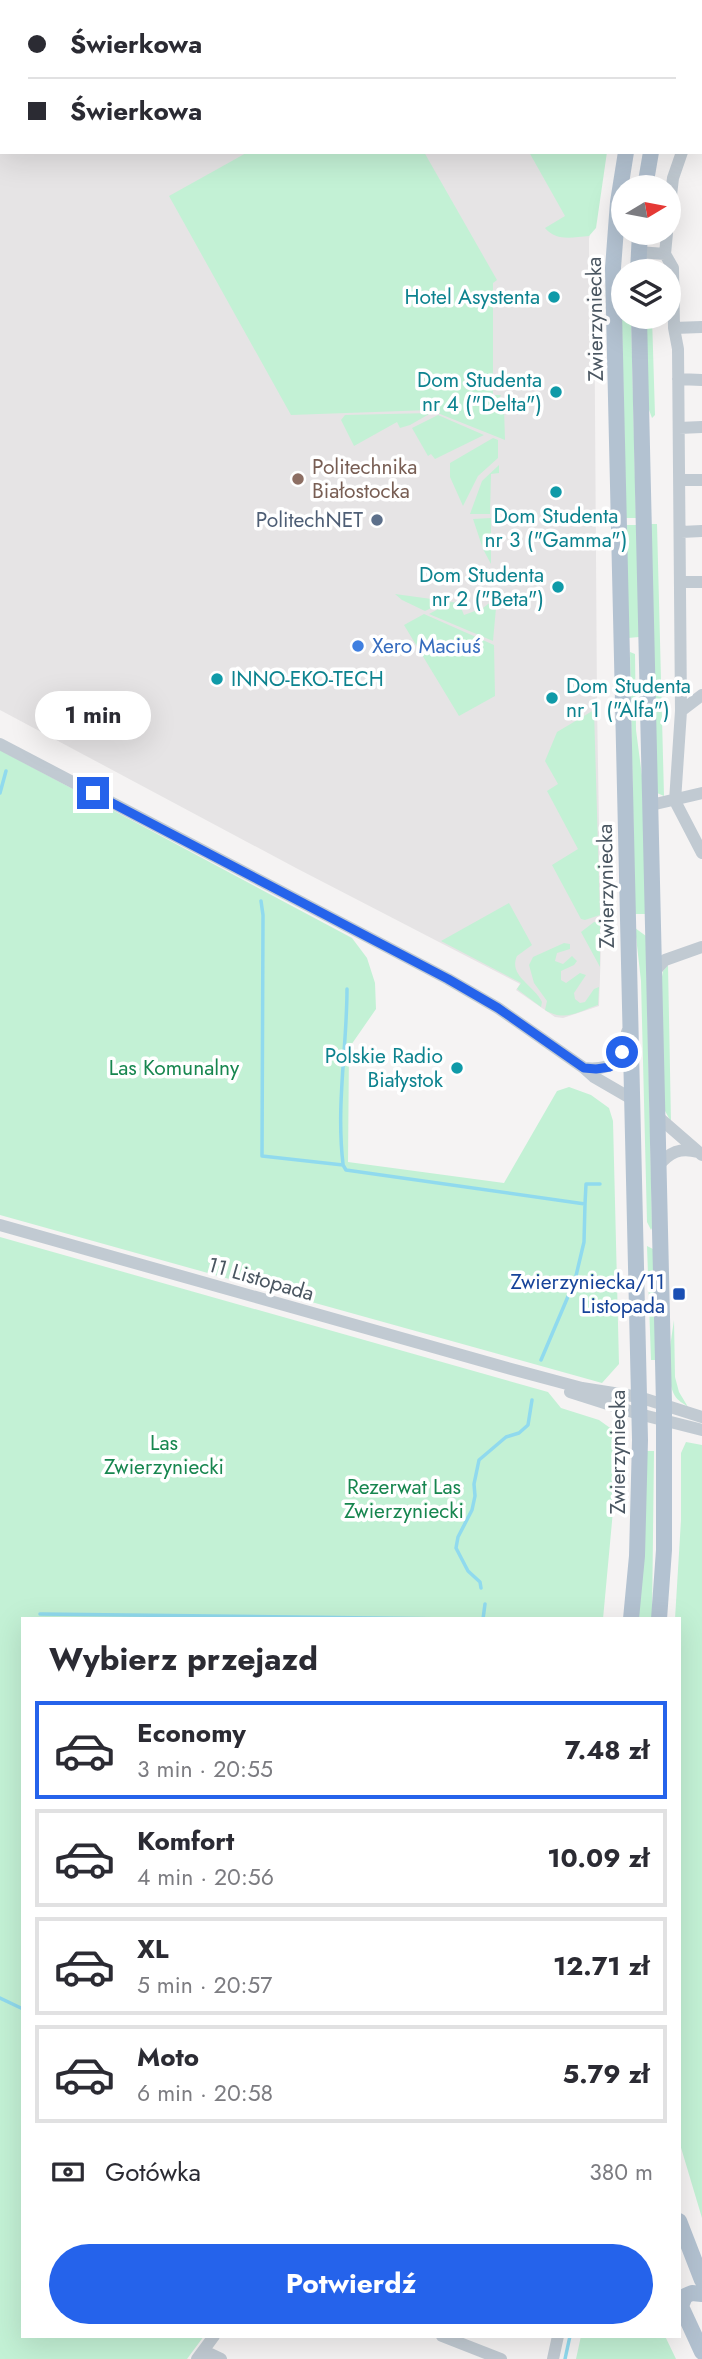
<!DOCTYPE html>
<html lang="pl">
<head>
<meta charset="utf-8">
<style>
	body { margin:0; font-family:Jost,sans-serif; background:#f2f2f3; color:#2b2b33; height:100vh; display:flex; flex-direction:column; font-size:26px; white-space:nowrap }
	* { box-sizing:border-box; margin:0 }
	p { font-size:23px; color:#7c7c81 }
	.icon { flex:none; width:38px; height:38px; fill:none; stroke:currentColor; stroke-width:2; stroke-linecap:round; stroke-linejoin:round }
	.map { position:relative; flex:1; overflow:hidden }
	.panel { position:absolute; left:21px; top:1617px; width:660px; height:721px; display:flex; flex-direction:column; background:#fff; border-radius:0px; box-shadow:0 7px 28px #0002 }
	.panel>* { flex:none }
	.top-card { position:absolute; left:0px; top:0px; width:704px; height:154px; box-shadow:0 7px 28px #0002; display:grid; align-content:center; height:154px; padding:0 28px; background:#fff }
	.needle { width:46px; rotate:80deg }
	.controls { position:absolute; left:611px; top:175px; display:grid; gap:14px }
	.controls a { display:grid; place-items:center; width:70px; height:70px; border-radius:50%; background:#fff; box-shadow:0 7px 28px #0002; font-size:35px }
	.end { position:absolute; width:32px; height:32px; margin:-16px; border:9px solid #2563eb; background:#fff; box-shadow:0 0 0 4px #fff }
	.from { border-radius:50% }
	.bubble { position:absolute; height:49px; border-radius:24px; background:#fff; box-shadow:0 7px 28px #0002; font-size:23px; font-weight:700; line-height:49px; text-align:center }
	.top-card b { display:flex; align-items:center; gap:24px; height:66px; font-size:26px }
	.top-card b+b { border-top:2px solid #e1e1e2 }
	.top-card i { width:18px; height:18px; background:#2b2b33 }
	ul { padding:0; list-style:none }
	li { display:flex; align-items:center; gap:21px; height:98px; margin:0 14px 10px; padding:0 14px; border:4px solid #e1e1e2; border-radius:0px }
	li div { flex:1 }
	li b { display:block; font-size:26px }
	li em { font-style:normal; font-weight:700 }
	li.selected { border-color:#2563eb }
	li>.icon { width:63px; height:63px; stroke-width:1.5 }
	h2 { padding:0 28px; font-size:32px; line-height:84px }
	.pay { display:flex; align-items:center; gap:18px; height:77px; padding:0 28px; font-size:26px }
	.pay p { margin-inline-start:auto }
	.button { display:flex; gap:14px; margin-top:auto; padding:14px 28px }
	.button a { flex:1; height:80px; border-radius:42px; background:#2563eb; color:#fff; font-size:28px; font-weight:700; line-height:80px; text-align:center }
	.map>svg:first-child { display:block }
	.education { fill:#e6e4e5 }
	.green { fill:#c3f1d5 }
	.lines { fill:none; stroke-linecap:round; stroke-linejoin:round }
	.stream { stroke:#90daee; stroke-width:3.5 }
	.minor { stroke:#c1cad2; stroke-width:12 }
	.major { stroke:#b3c2d1; stroke-width:16 }
	.route { stroke:#2563eb; stroke-width:9 }
	.culture-dot { fill:#0f9aa8; stroke:#fff; stroke-width:2.5 }
	.education-dot { fill:#8d6e63; stroke:#fff; stroke-width:2.5 }
	.service-dot { fill:#5c6f8a; stroke:#fff; stroke-width:2.5 }
	.shop-dot { fill:#3f7fe0; stroke:#fff; stroke-width:2.5 }
	.transit-dot { fill:#1a4fb4; stroke:#fff; stroke-width:2.5 }
	.labels { text-anchor:middle; dominant-baseline:central; stroke-width:7; stroke-linejoin:round; paint-order:stroke }
	.culture-label { font-size:21px; fill:#0d838f; stroke:#fff; text-anchor:end }
	.street-label { font-size:21px; fill:#4a5661; stroke:#fff }
	.education-label { font-size:21px; fill:#785e54; stroke:#fff; text-anchor:start }
	.service-label { font-size:21px; fill:#4e5e75; stroke:#fff; text-anchor:end }
	.shop-label { font-size:21px; fill:#366cbe; stroke:#fff; text-anchor:start }
	.park-label { font-size:21px; fill:#17864f; stroke:#fff }
	.transit-label { font-size:21px; fill:#164399; stroke:#fff; text-anchor:end }
</style>
</head>
<body>
<div class="map">
<svg width="702" height="2359" viewBox="0 0 702 2359">
	<rect width="100%" height="100%" fill="#f5f3f3"/>
	<path class="education" d="M 0,0 L 408,2 L 2,2 L 2,152 L 606,152 L 589,239 L 589,256 L 594,262 L 597,704 L 601,947 L 599,1006 L 563,1018 L 555,1017 L 516,990 L 520,984 L 296,868 L 0,710 Z"/>
	<path class="green" d="M 248,152 L 424,152 L 497,280 L 493,283 L 493,395 L 501,395 L 498,401 L 504,408 L 505,440 L 430,410 L 291,415 L 169,196 Z
		M 529,152 L 607,152 L 596,228 L 589,236 C 573,237 557,242 545,228 L 565,216 Z
		M 621,279 L 623,279 L 623,317 L 631,317 L 636,518 L 626,518 Z
		M 646,317 L 652,317 L 655,415 L 652,418 L 648,407 Z
		M 431,413 L 410,425 L 400,428 L 397,422 L 354,446 L 341,420 L 345,415 Z
		M 438,415 L 484,435 L 435,459 L 431,454 L 428,456 L 412,428 Z
		M 493,438 L 498,440 L 498,458 L 478,476 L 463,506 L 450,477 L 450,463 Z
		M 499,465 L 499,473 L 491,474 L 490,514 L 470,514 L 482,481 Z
		M 491,518 L 491,564 L 483,549 L 473,519 Z
		M 650,524 L 657,524 L 664,796 L 657,793 Z
		M 626,525 L 637,525 L 639,637 L 628,638 Z
		M 395,594 L 446,601 L 425,611 L 402,600 Z
		M 497,597 L 493,641 L 429,614 L 451,602 L 459,603 L 464,615 L 483,608 Z
		M 424,614 L 494,645 L 495,696 L 459,716 L 404,625 Z
		M 630,652 L 635,654 L 636,730 L 642,776 L 646,914 L 635,914 Z
		M 594,710 L 600,915 L 585,920 L 581,919 L 552,865 L 578,849 L 547,791 L 558,784 L 545,761 L 557,732 Z
		M 0,750 L 352,938 L 367,958 L 375,983 L 376,1009 L 349,1048 L 348,1162 L 504,1183 L 557,1091 L 569,1087 L 591,1095 L 609,1108 L 613,1121 L 619,1364 L 602,1383 L 0,1215 Z
		M 509,903 L 532,945 L 517,956 C 508,976 534,985 542,1002 L 541,1007 L 517,989 L 521,983 L 441,941 Z
		M 594,922 L 600,922 L 600,967 L 581,932 Z
		M 635,928 L 646,936 L 652,1228 L 651,1230 L 647,1222 L 641,981 Z
		M 564,943 L 570,944 L 570,949 L 557,953 L 555,961 L 563,964 L 572,956 L 577,961 L 574,965 L 561,971 L 561,980 L 566,983 L 580,973 L 586,975 L 574,993 L 575,999 L 580,1003 L 585,1002 L 594,989 L 599,987 L 598,1005 C 577,1012 565,1022 545,1010 L 547,1001 L 534,983 L 529,965 L 533,957 Z
		M 668,965 L 671,1122 L 664,1109 L 661,982 L 663,971 Z
		M 0,1237 L 548,1392 L 561,1408 L 599,1420 L 620,1435 L 603,1619 L 23,1619 L 23,2336 L 204,2336 L 187,2359 L 0,2359 Z
		M 647,1246 L 653,1249 L 656,1360 L 651,1360 Z
		M 674,1320 L 675,1377 L 679,1392 L 688,1407 C 683,1403 678,1401 675,1396 C 664,1377 671,1341 674,1320 Z
		M 686,1442 L 702,1445 L 702,2218 L 679,2141 L 679,1619 L 675,1619 L 681,1520 L 681,1453 Z
		M 647,1451 L 654,1451 L 652,1619 L 638,1619 Z
		M 581,2336 L 665,2336 L 676,2359 L 576,2359 Z"/>
	<g class="lines">
		<path class="stream" d="M 0,793 L 6,771
			M 261,901 L 263,915 L 262,1156 L 343,1165 L 346,1170 L 585,1204 L 584,1242 L 575,1280 L 541,1360
			M 343,1164 C 336,1105 347,1047 347,989
			M 585,1204 L 586,1184 L 600,1184
			M 481,1588 L 480,1582 L 468,1571 L 456,1548 L 458,1537 L 472,1510 L 475,1496 L 474,1484 L 479,1460 L 506,1437 L 519,1433 L 528,1425 L 532,1400
			M 40,1614 L 453,1619
			M 483,1619 L 485,1604
			M 0,1998 L 23,2009
			M 565,2359 L 570,2336"/>
		<path class="minor" d="M 472,0 L 473,2
			M 534,2 L 536,0
			M 641,2 L 641,0
			M 702,90 L 702,89
			M 668,221 L 673,178 L 682,152
			M 667,233 L 665,254 L 673,268 L 674,328 L 678,349 L 681,711 L 675,801 L 702,853
			M 639,252 L 665,254
			M 674,328 L 702,327
			M 678,379 L 702,380
			M 679,428 L 702,427
			M 680,480 L 702,480
			M 681,532 L 702,531
			M 680,582 L 702,582
			M 681,711 L 702,695
			M 0,744 L 448,979 L 498,1008 L 584,1068 L 594,1077 L 632,1099
			M 651,805 L 702,793
			M 654,972 L 665,960 L 702,947
			M 584,1068 C 615,1071 621,1060 627,1032
			M 656,1115 L 702,1155
			M 658,1166 C 670,1152 680,1147 698,1152
			M 0,1225 L 511,1369 L 582,1388 L 639,1397 L 702,1417
			M 570,1392 L 639,1414 L 702,1430
			M 442,2336 L 501,2359
			M 204,2351 L 221,2359
			M 197,2359 L 214,2336
			M 553,2359 L 558,2336"/>
		<path class="major" d="M 661,2 L 661,0
			M 626,152 L 618,202 L 613,268 L 640,1440 L 637,1556 L 631,1619
			M 645,187 L 651,152
			M 638,271 L 640,233
			M 639,317 L 664,1404 L 664,1550 L 659,1619
			M 679,2221 L 702,2280
			M 679,2302 L 702,2352
			M 681,2306 L 685,2296 L 692,2293 L 702,2294"/>
	</g>
	<g class="lines">
		<path class="route" d="M 93,793 L 448,979 L 498,1008 L 584,1068 L 596,1069 L 610,1067 L 622,1052"/>
	</g>
	<g class="culture-dot">
		<circle cx="554" cy="297" r="7"/>
		<circle cx="556" cy="392" r="7"/>
		<circle cx="556" cy="492" r="7"/>
		<circle cx="558" cy="587" r="7"/>
		<circle cx="217" cy="679" r="7"/>
		<circle cx="552" cy="698" r="7"/>
		<circle cx="457" cy="1068" r="7"/>
	</g>
	<circle class="education-dot" cx="298" cy="479" r="7"/>
	<circle class="service-dot" cx="377" cy="520" r="7"/>
	<circle class="shop-dot" cx="358" cy="646" r="7"/>
	<rect class="transit-dot" x="672" y="1287" width="14" height="14" rx="3.5"/>
	<g class="labels">
		<g class="culture-label">
			<text x="540" y="297">Hotel Asystenta</text>
			<text x="542" y="380">Dom Studenta<tspan x="542" dy="24">nr 4 ("Delta")</tspan></text>
			<text x="556" y="516" text-anchor="middle">Dom Studenta<tspan x="556" dy="24">nr 3 ("Gamma")</tspan></text>
			<text x="544" y="575">Dom Studenta<tspan x="544" dy="24">nr 2 ("Beta")</tspan></text>
			<text x="231" y="679" text-anchor="start">INNO-EKO-TECH</text>
			<text x="566" y="686" text-anchor="start">Dom Studenta<tspan x="566" dy="24">nr 1 ("Alfa")</tspan></text>
			<text x="443" y="1056">Polskie Radio<tspan x="443" dy="24">Białystok</tspan></text>
		</g>
		<g class="street-label">
			<text transform="translate(595 319) rotate(-91)">Zwierzyniecka</text>
			<text transform="translate(606 886) rotate(-91)">Zwierzyniecka</text>
			<text transform="translate(261 1279) rotate(16)">11 Listopada</text>
			<text transform="translate(618 1452) rotate(-90)">Zwierzyniecka</text>
		</g>
		<g class="education-label">
			<text x="312" y="467">Politechnika<tspan x="312" dy="24">Białostocka</tspan></text>
		</g>
		<g class="service-label">
			<text x="363" y="520">PolitechNET</text>
		</g>
		<g class="shop-label">
			<text x="372" y="646">Xero Maciuś</text>
		</g>
		<g class="park-label">
			<text x="174" y="1068">Las Komunalny</text>
			<text x="164" y="1443">Las<tspan x="164" dy="24">Zwierzyniecki</tspan></text>
			<text x="404" y="1487">Rezerwat Las<tspan x="404" dy="24">Zwierzyniecki</tspan></text>
		</g>
		<g class="transit-label">
			<text x="665" y="1282">Zwierzyniecka/11<tspan x="665" dy="24">Listopada</tspan></text>
		</g>
	</g>
</svg>
<div class="controls">
<a><svg class="needle" viewBox="-14 -14 28 28"><path d="M0-13l5 13h-10z" fill="#e53935"/><path d="M0 13l5-13h-10z" fill="#7c7c81"/></svg></a>
<a><svg class="icon" aria-label="layers" viewBox="0 0 24 24"><path d="M12 4l9 5-9 5-9-5zM3 14l9 5 9-5"/></svg></a>
</div>
<i class="end from" style="left:622px;top:1052px"></i>
<i class="end" style="left:93px;top:793px"></i>
<div class="bubble" style="left:35px;top:691px;width:116px">1 min</div>
<div class="top-card">
<b><i class="from"></i>Świerkowa</b>
<b><i></i>Świerkowa</b>
</div>
<section class="panel">
<h2>Wybierz przejazd</h2>
<ul>
<li class="selected"><svg class="icon" aria-label="car" viewBox="0 0 24 24"><path d="M5 17H2v-5l4-1 3-4h7l3 4 3 1v5h-3M9 17h6M6 11h13"/><circle cx="7" cy="17" r="2"/><circle cx="17" cy="17" r="2"/></svg><div><b>Economy</b><p>3 min · 20:55</p></div><em>7.48 zł</em></li>
<li><svg class="icon" aria-label="car" viewBox="0 0 24 24"><path d="M5 17H2v-5l4-1 3-4h7l3 4 3 1v5h-3M9 17h6M6 11h13"/><circle cx="7" cy="17" r="2"/><circle cx="17" cy="17" r="2"/></svg><div><b>Komfort</b><p>4 min · 20:56</p></div><em>10.09 zł</em></li>
<li><svg class="icon" aria-label="car" viewBox="0 0 24 24"><path d="M5 17H2v-5l4-1 3-4h7l3 4 3 1v5h-3M9 17h6M6 11h13"/><circle cx="7" cy="17" r="2"/><circle cx="17" cy="17" r="2"/></svg><div><b>XL</b><p>5 min · 20:57</p></div><em>12.71 zł</em></li>
<li><svg class="icon" aria-label="car" viewBox="0 0 24 24"><path d="M5 17H2v-5l4-1 3-4h7l3 4 3 1v5h-3M9 17h6M6 11h13"/><circle cx="7" cy="17" r="2"/><circle cx="17" cy="17" r="2"/></svg><div><b>Moto</b><p>6 min · 20:58</p></div><em>5.79 zł</em></li>
</ul>
<div class="pay"><svg class="icon" aria-label="cash" viewBox="0 0 24 24"><path d="M3 7h18v10H3z"/><circle cx="12" cy="12" r="2"/></svg>Gotówka<p>380 m</p></div>
<div class="button"><a>Potwierdź</a></div>
</section>
</div>
</body>
</html>
